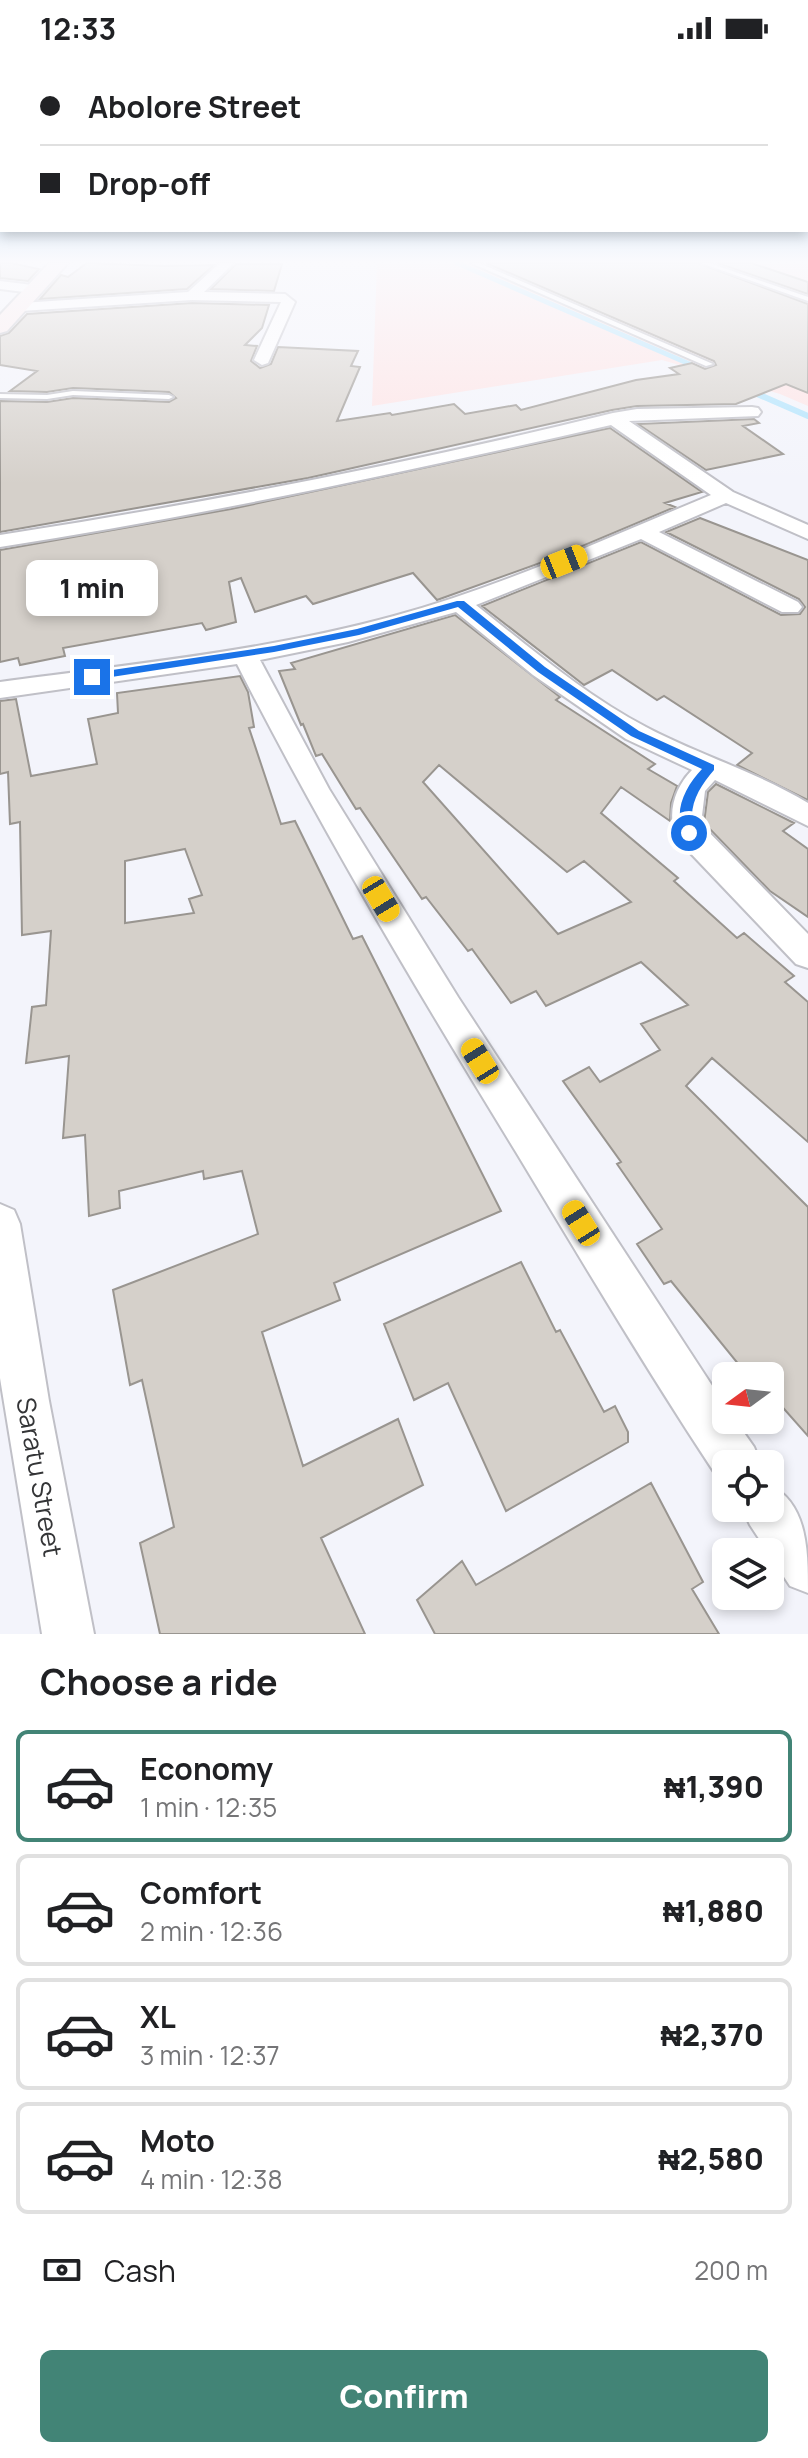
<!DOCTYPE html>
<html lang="en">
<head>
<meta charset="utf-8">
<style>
	body { margin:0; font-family:Manrope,sans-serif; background:#f6f6f6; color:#202124; height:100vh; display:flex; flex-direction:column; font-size:30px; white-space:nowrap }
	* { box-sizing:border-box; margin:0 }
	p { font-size:26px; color:#757577 }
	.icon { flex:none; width:44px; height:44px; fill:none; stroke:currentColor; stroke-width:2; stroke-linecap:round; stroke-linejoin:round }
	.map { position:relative; height:1578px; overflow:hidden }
	.panel { display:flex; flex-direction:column; background:#fff; flex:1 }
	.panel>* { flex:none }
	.guide { position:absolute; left:0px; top:0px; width:808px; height:176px; box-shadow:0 4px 12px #0003; display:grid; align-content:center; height:176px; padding:0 40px; background:#fff }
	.needle { width:52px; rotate:255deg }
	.fabs { position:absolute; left:712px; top:1306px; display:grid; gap:16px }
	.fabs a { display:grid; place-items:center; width:72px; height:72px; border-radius:12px; background:#fff; box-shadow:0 4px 12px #0003; font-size:40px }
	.end { position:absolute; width:36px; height:36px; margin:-18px; border:10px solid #1a73e8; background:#fff; box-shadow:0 0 0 4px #fff }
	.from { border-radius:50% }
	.bubble { position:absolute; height:56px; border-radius:12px; background:#fff; box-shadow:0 4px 12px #0003; font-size:26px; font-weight:800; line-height:56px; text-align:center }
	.car { position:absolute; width:24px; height:48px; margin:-24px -12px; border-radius:10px; box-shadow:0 0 6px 2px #0007; background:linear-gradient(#f5c518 24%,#345 0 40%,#f5c518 0 76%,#345 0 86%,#f5c518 0) }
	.guide b { display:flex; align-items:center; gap:28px; height:76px; font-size:30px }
	.guide b+b { border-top:2px solid #e0e0e0 }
	.guide i { width:20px; height:20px; background:#202124 }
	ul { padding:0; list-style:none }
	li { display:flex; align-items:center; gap:24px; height:112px; margin:0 16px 12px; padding:0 24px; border:4px solid #e0e0e0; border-radius:12px }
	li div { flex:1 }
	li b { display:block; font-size:30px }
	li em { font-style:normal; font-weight:800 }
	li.on { border-color:#428476 }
	li>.icon { width:72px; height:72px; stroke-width:1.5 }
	h2 { padding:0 40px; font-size:36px; line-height:96px }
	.pay { display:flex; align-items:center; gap:20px; height:88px; padding:0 40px; font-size:30px }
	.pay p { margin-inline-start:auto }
	.primary-button { display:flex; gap:16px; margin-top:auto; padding:16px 40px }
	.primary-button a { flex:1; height:92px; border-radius:12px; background:#428476; color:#fff; font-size:32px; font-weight:800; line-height:92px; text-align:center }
	.status { display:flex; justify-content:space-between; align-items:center; height:56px; padding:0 40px; background:#fff; direction:ltr }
	.status svg { height:22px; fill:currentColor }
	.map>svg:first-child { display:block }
	.industrial { fill:#fee3e4 }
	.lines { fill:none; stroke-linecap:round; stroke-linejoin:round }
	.stream-far1 { stroke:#aee3fd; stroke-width:5 }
	.stream { stroke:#aee3fd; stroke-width:6 }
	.building { fill:#d5d0ca; stroke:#999590; stroke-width:2; fill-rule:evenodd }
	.service-casing { stroke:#c0c0c7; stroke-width:4 }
	.minor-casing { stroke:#c0c0c7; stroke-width:4 }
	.secondary-casing { stroke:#c0c0c7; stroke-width:4 }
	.service { fill:#fff; fill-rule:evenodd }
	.minor { fill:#fff; fill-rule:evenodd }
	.secondary { fill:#fcebec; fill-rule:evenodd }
	.route { fill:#1a73e8 }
	.labels { text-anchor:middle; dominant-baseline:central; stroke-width:8; stroke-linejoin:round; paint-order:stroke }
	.near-street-label { font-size:26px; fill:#343537; stroke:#fff }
</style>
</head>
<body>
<div class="status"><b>12:33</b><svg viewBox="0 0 49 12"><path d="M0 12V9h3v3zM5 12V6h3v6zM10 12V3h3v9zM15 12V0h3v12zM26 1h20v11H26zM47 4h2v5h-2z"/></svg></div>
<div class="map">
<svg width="808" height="1578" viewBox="0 0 808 1578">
	<rect width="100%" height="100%" fill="#f3f4fb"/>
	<path class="industrial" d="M 377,207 L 808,207 L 808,350 L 780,338 L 662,304 L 372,350 Z"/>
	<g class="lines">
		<path class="stream-far1" d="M 457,207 L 701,313"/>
		<path class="stream" d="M 748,334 L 808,360"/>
	</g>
	<path class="building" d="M 0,207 L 11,207 L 39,213 L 28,225 L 0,222 Z
		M 87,207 L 164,210 L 214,209 L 187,233 L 40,243 L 61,219 L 68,221 Z
		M 486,207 L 698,207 L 808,248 L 808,337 L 786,328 L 736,348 L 637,350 L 612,354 L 308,422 L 0,476 L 0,345 L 47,346 L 73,342 L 169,346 L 176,342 L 169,336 L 73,332 L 47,336 L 10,335 L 37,315 L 0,309 L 0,280 L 9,277 L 27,258 L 192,247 L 269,249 L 262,272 L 245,289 L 257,290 L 251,305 L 260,312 L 271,308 L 278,291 L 358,295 L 351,310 L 360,311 L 337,365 L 390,357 L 392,359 L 454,348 L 465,358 L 516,349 L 521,354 L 636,324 L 679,318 L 670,312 L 692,307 L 705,313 L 716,309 L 714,305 Z
		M 717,207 L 751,207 L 808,226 L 808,238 Z
		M 236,208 L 282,208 L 274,235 L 211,233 Z
		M 754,363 L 759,367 L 743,370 L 783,398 L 706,414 L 638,368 Z
		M 610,372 L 702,436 L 665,447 L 675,451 L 554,502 L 437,544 L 413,517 L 313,548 L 306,540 L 255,556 L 241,522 L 229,526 L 236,566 L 206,574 L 202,567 L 63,592 L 65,600 L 20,609 L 18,602 L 0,606 L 0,494 L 231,453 Z
		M 700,462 L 808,504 L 808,744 L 737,709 L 752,697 L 664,640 L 657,644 L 612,614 L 584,629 L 482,550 L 641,486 L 781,559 L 800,558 L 805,551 L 799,543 L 666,476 Z
		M 455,559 L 560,641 L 556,644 L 655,708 L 648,713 L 677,730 L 671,747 L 670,765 L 621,731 L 601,757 L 678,822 L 674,825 L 737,882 L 744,877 L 794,920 L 785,926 L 808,946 L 808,1086 L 712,1002 L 686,1030 L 808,1151 L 808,1380 L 770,1337 L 770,1320 L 748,1320 L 671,1225 L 664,1228 L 637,1188 L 662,1173 L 617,1108 L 621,1106 L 563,1025 L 589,1011 L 600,1026 L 660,994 L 641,968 L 688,949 L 641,906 L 546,950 L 536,935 L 511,947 L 472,893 L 468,895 L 426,841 L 422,843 L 360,752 L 356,753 L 322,698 L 316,700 L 303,668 L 301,669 L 279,615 L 295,613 L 291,607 ZM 439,709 L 567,816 L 584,805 L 631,846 L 558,878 L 423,726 Z
		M 240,620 L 248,636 L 254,671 L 249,672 L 281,768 L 295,765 L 353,883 L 362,880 L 501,1155 L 334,1227 L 340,1244 L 262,1276 L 303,1410 L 398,1363 L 423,1429 L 321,1482 L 365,1578 L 160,1578 L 140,1487 L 174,1471 L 142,1324 L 130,1329 L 113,1234 L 258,1178 L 242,1115 L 204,1123 L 203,1115 L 119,1135 L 120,1152 L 89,1160 L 85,1079 L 63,1082 L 69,1000 L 26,1007 L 32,951 L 46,949 L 51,875 L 22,879 L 20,766 L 10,768 L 8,716 L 0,718 L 0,645 L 16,643 L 31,720 L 97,708 L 88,663 L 118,657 L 117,637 ZM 185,793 L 202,839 L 189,843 L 194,857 L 125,867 L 125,805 Z
		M 716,728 L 794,767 L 783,775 L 808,793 L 808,861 L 770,835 L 704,767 L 708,736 Z
		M 521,1206 L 556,1276 L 560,1274 L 604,1356 L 615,1350 L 628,1376 L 628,1386 L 506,1455 L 448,1327 L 414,1344 L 384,1268 Z
		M 651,1427 L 703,1526 L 692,1533 L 719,1578 L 435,1578 L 417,1544 L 462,1505 L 476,1529 Z"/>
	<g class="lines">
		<defs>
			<path id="service" d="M 471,207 L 479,207 L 713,308 L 706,310 Z
				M 701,207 L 709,207 L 808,241 L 808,245 Z
				M 73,335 L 169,339 L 173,341 L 169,343 L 73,339 L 47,343 L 0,342 L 0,338 L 47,339 Z"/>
			<path id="minor" d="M 220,207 L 234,207 L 204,236 L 285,238 L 295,246 L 268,307 L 262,309 L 254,304 L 281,246 L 192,244 L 21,255 L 14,251 L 21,247 L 188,236 Z
				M 0,225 L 32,229 L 39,233 L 32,237 L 0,233 Z
				M 752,351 L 758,352 L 761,356 L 758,360 L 629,365 L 733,436 L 808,469 L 808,483 L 726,447 L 659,476 L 798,546 L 802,551 L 798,556 L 782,556 L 641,483 L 476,549 C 529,591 586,640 646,671 C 699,699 757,716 808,747 L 808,770 L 715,724 L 705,735 L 701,768 L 808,878 L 808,912 L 796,908 L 679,785 C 665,761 674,732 692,714 L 626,683 L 533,619 L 456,556 L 348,586 L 260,604 L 329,733 L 458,941 L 726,1351 L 726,1364 L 735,1364 L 754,1391 L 761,1408 L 726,1408 L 726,1427 L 720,1425 C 649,1318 583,1207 516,1096 C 418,936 322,775 237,608 L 0,642 L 0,626 C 132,608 266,595 394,560 C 504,530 607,482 711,439 L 611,369 C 408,415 206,459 0,491 L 0,479 C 206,447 412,407 613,357 L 637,353 Z
				M 0,1148 L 14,1154 L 20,1168 L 49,1345 L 94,1578 L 42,1578 L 0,1322 Z
				M 770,1429 C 808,1448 808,1496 808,1537 L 790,1530 L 750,1469 L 742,1452 L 770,1452 Z"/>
			<path id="secondary" d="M 49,207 L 68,207 L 7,275 L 0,277 L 0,259 Z"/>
		</defs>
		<use href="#service" class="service-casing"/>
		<use href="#minor" class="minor-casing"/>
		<use href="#secondary" class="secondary-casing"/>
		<use href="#service" class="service"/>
		<use href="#minor" class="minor"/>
		<use href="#secondary" class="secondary"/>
	</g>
	<linearGradient id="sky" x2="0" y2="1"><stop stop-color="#91c7f0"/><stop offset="0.48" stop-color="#fafafd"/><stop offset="1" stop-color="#fafafd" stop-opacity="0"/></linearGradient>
	<rect width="808" height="428" fill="url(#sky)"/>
	<path class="route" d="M 457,545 L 464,545 L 545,611 L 639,675 L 714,709 L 714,714 C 699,731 685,754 696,777 L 694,780 L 685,780 C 672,756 685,731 702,713 L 631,680 L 538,616 L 458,551 L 359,579 L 274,596 L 92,624 L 87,621 L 92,617 L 274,590 L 357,573 Z"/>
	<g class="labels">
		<g class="near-street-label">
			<text transform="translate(40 1421) rotate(80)">Saratu Street</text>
		</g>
	</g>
</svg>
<div class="fabs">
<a><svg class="needle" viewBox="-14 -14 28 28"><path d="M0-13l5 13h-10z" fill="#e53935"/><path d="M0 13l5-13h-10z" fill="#757577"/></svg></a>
<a><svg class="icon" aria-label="locate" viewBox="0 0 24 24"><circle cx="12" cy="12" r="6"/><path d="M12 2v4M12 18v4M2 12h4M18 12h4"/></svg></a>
<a><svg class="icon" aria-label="layers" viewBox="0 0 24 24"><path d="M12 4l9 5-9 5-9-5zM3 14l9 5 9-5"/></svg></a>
</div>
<i class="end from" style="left:689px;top:777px"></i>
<i class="end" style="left:92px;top:621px"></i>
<div class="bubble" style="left:26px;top:504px;width:132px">1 min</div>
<i class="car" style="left:564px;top:506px;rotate:68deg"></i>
<i class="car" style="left:381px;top:843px;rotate:149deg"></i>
<i class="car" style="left:480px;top:1005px;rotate:328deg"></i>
<i class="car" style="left:581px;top:1167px;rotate:328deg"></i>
<div class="guide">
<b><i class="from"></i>Abolore Street</b>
<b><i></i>Drop-off</b>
</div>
</div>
<section class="panel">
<h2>Choose a ride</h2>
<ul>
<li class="on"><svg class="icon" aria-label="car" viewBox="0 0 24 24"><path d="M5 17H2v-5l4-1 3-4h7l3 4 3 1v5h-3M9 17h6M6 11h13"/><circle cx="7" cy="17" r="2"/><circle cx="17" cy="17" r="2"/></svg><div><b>Economy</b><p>1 min · 12:35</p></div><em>₦1,390</em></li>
<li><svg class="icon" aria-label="car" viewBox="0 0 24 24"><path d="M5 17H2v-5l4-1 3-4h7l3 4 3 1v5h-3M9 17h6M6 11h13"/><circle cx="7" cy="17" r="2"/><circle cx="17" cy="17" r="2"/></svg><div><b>Comfort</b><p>2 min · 12:36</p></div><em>₦1,880</em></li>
<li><svg class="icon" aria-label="car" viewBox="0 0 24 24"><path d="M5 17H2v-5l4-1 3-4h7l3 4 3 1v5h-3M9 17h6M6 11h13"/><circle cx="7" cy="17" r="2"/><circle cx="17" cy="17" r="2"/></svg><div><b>XL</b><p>3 min · 12:37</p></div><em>₦2,370</em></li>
<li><svg class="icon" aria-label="car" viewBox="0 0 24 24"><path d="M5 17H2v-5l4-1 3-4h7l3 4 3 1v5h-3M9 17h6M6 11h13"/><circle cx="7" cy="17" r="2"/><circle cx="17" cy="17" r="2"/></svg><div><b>Moto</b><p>4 min · 12:38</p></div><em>₦2,580</em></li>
</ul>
<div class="pay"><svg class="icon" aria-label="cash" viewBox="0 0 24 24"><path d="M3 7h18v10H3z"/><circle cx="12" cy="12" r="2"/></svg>Cash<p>200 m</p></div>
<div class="primary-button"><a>Confirm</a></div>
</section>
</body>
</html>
